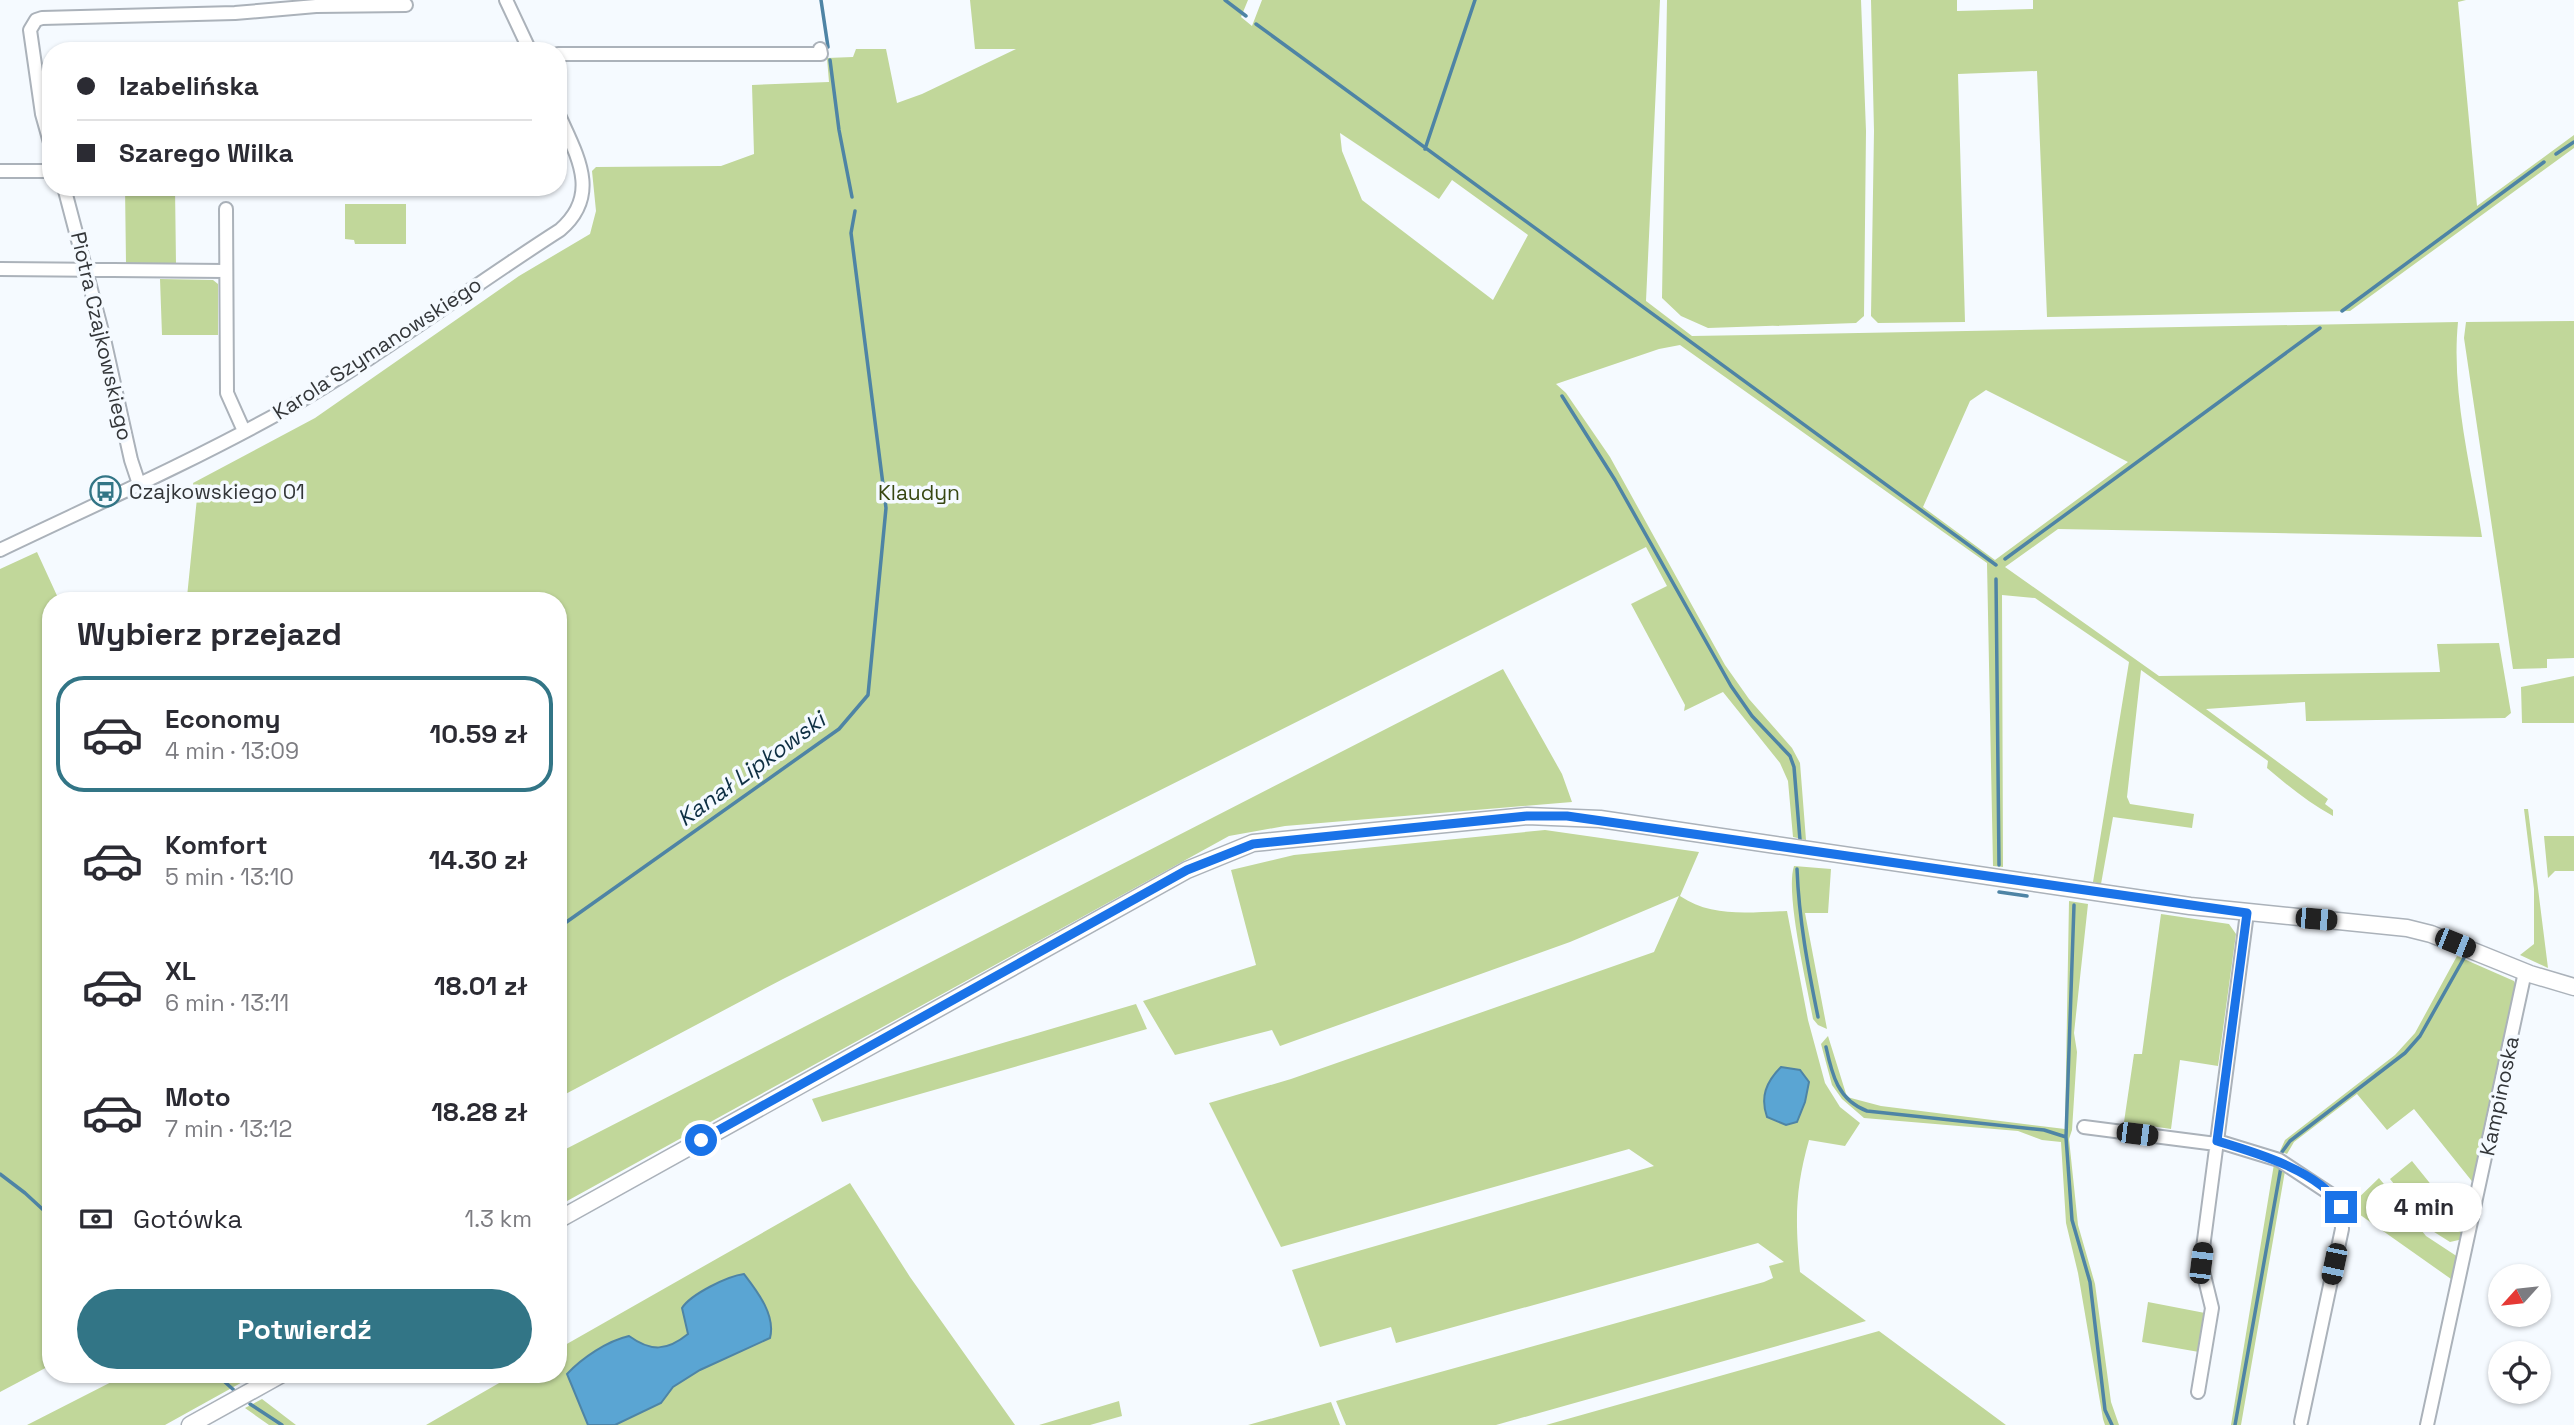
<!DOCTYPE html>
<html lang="pl">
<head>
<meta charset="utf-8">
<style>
	body { margin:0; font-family:"Space Grotesk",sans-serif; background:#f2f2f3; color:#2b2b33; height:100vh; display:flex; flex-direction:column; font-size:26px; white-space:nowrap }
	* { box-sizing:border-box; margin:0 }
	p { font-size:23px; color:#7c7c81 }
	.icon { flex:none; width:38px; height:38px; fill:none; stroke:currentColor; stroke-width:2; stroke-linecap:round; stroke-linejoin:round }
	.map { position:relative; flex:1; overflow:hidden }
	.details { position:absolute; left:42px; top:592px; width:525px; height:791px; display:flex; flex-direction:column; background:#fff; border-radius:28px; box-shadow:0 2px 5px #0004 }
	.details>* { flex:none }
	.guide { position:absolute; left:42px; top:42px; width:525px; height:154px; border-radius:28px; box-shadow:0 2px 5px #0004; display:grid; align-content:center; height:154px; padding:0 35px; background:#fff }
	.needle { width:46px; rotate:243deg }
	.fabs { position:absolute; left:2488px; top:1264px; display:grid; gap:14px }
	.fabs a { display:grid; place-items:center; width:63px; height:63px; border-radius:50%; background:#fff; box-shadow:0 2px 5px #0004; font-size:35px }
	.end { position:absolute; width:32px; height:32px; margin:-16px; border:9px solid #1a73e8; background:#fff; box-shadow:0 0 0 4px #fff }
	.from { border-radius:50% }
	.bubble { position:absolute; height:49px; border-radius:24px; background:#fff; box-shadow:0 2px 5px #0004; font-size:23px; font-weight:600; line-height:49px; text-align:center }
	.car { position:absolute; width:21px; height:42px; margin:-21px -10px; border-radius:9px; box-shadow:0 0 5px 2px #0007; background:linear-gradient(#222 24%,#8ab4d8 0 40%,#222 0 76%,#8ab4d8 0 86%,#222 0) }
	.guide b { display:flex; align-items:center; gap:24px; height:66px; font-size:26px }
	.guide b+b { border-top:2px solid #e1e1e2 }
	.guide i { width:18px; height:18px; background:#2b2b33 }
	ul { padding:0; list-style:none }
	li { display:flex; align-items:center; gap:21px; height:116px; margin:0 14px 10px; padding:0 21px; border:4px solid transparent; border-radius:28px }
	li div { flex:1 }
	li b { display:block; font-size:26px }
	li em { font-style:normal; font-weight:600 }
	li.on { border-color:#327586 }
	li>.icon { width:63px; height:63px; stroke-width:1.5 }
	h2 { padding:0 35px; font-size:32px; line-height:84px }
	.pay { display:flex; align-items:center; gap:18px; height:77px; padding:0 35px; font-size:26px }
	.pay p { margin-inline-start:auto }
	.button { display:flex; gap:14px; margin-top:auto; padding:14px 35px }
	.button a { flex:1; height:80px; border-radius:42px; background:#327586; color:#fff; font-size:28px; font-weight:600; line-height:80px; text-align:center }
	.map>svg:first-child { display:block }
	.green { fill:#c1d79a; fill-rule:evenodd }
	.water { fill:#5aa5d3; stroke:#4e84a5; stroke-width:2 }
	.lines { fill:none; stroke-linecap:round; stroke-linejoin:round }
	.stream { stroke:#4e84a5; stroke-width:3.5 }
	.street-casing { stroke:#abb2ba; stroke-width:16 }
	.secondary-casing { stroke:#abb2ba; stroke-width:19 }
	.street { stroke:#fff; stroke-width:12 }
	.secondary { stroke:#fff; stroke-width:16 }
	.route { stroke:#1a73e8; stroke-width:9 }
	.labels { text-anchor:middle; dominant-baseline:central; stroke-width:7; stroke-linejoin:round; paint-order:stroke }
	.street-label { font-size:21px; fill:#333639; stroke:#f5faff }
	.poi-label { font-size:21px; fill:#333639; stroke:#f5faff; text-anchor:start }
	.park-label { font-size:21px; fill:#374711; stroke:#f5faff }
	.water-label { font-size:23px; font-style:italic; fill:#0e2f43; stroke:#f5faff }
</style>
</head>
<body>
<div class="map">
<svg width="2574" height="1425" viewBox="0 0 2574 1425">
	<rect width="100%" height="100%" fill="#f5faff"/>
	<path class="green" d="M 970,0 L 1248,0 L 1241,17 L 1252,26 L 1262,0 L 1660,0 L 1646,301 L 1692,336 L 2458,322 C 2451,393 2471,467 2482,537 L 2058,529 L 2005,567 L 2159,676 L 2440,672 L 2437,644 L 2499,643 L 2511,713 L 2505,718 L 2313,721 L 2306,721 L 2305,702 L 2206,709 L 2328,799 L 2325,804 L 2333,810 L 2333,816 C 2309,803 2288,786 2267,768 L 2268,761 L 2141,670 L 2127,797 L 2130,804 L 2194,814 L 2192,828 L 2113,817 L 2101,884 L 2093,882 L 2129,662 L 2035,598 L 2002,595 L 2003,867 L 1993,866 L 1987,563 L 1680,345 L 1659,349 L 1556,384 L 1566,393 L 1610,457 L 1725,665 L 1749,699 L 1792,748 L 1800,763 L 1806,840 L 1793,837 L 1788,781 L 1780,763 L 1723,692 L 1684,711 L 1685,705 L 1631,604 L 1667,586 L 1646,547 L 783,979 L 558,1098 L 558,600 L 182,600 L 187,597 L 197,498 L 193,483 L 315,418 L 519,276 L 590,234 L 596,211 L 592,171 L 596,167 L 721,166 L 754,154 L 752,85 L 829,82 L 827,58 L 853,57 L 856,49 L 886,49 L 897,103 L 922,94 L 1016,49 L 975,49 ZM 1340,133 L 1439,199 L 1452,180 L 1528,235 L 1493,300 L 1362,200 L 1342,151 ZM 1986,390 L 2128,462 L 1995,560 L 1923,507 L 1970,401 Z
		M 1667,0 L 1861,0 L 1866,131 L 1864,316 L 1856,323 L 1708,328 L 1681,316 L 1662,298 Z
		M 1871,0 L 1957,0 L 1957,11 L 2033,9 L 2033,0 L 2466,0 L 2458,2 L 2477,206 L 2574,135 L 2574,148 L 2350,311 L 2047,317 L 2037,71 L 1958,74 L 1965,322 L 1878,323 L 1871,316 L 1874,131 Z
		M 125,187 L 175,187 L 176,264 L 126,263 Z
		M 345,204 L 406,204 L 406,244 L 355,244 L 354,240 L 345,239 Z
		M 160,279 L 213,280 L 218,284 L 218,335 L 162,335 Z
		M 2574,321 L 2574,658 L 2547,659 L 2547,668 L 2513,669 L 2464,338 L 2466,322 Z
		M 37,552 L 59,600 L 51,600 L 51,1365 L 0,1392 L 0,569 Z
		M 1503,669 L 1562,774 L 1572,802 L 1285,826 L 1229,836 L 558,1206 L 558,1153 Z
		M 2574,676 L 2574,723 L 2522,723 L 2521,687 Z
		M 2524,809 L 2528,809 L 2548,968 L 2520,955 L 2534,944 L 2534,889 Z
		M 1545,830 L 1699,852 L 1680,896 C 1712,918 1750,912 1787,911 L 1808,1020 L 1825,1083 L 1840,1107 L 1860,1123 L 1845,1146 L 1809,1140 C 1795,1189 1795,1221 1800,1272 L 1866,1321 L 1496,1425 L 1346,1425 L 1336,1401 L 1764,1282 L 1773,1278 L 1769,1266 L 1784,1262 L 1758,1243 L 1396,1343 L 1391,1327 L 1320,1347 L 1292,1270 L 1654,1166 L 1629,1149 L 1281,1247 L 1209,1103 L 1291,1079 L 1654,952 L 1679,896 L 1570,942 L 1280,1046 L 1272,1030 L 1175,1055 L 1143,1001 L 1256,965 L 1231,870 L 1294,855 Z
		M 2544,836 L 2574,836 L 2574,871 L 2555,871 L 2548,878 Z
		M 1794,866 L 1831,869 L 1828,913 L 1805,913 L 1827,1029 L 1818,1025 L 1813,1019 C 1807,985 1785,893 1794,866 Z
		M 2069,901 L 2088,904 L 2074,1033 L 2077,1052 L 2072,1130 L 2069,1139 L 2078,1225 L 2095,1284 L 2111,1402 L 2119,1425 L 2105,1425 L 2103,1419 L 2078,1273 L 2066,1223 L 2061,1142 L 2042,1140 L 2018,1131 L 1864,1118 L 1842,1099 L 1832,1085 L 1821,1044 L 1828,1036 L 1847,1097 L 1881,1106 L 2065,1129 Z
		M 2161,914 L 2229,924 L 2236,934 L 2218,1066 L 2180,1060 L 2171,1129 L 2124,1122 L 2134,1054 L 2142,1054 Z
		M 2457,956 L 2514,981 L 2518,990 L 2475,1185 L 2414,1109 L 2387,1130 L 2357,1094 L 2294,1142 L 2287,1154 L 2280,1151 L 2285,1140 L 2395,1055 L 2415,1033 Z
		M 1136,1004 L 1147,1029 L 822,1122 L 812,1099 Z
		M 2412,1161 L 2466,1228 L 2463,1239 L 2450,1242 L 2431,1230 L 2390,1179 Z
		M 2274,1164 L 2285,1171 L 2241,1425 L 2231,1425 Z
		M 2379,1178 L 2426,1236 L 2458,1257 L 2451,1279 L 2349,1207 Z
		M 850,1183 L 910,1277 L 1015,1425 L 426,1425 L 515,1374 L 558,1374 L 558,1349 Z
		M 2148,1302 L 2205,1313 L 2199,1352 L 2142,1342 Z
		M 1879,1331 L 2006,1425 L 1546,1425 Z
		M 127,1374 L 257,1374 L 165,1425 L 27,1425 Z
		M 262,1399 L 296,1425 L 269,1425 L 245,1408 Z
		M 1119,1401 L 1122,1416 L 1090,1425 L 1039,1425 Z
		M 1331,1402 L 1340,1425 L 1248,1425 Z"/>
	<path class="water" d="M 1781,1067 L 1800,1070 L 1809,1082 L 1805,1102 L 1797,1122 L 1786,1125 L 1767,1117 C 1760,1097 1766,1082 1781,1067 Z
		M 744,1274 C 757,1291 776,1315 770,1338 L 700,1370 L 673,1387 L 661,1403 L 615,1425 L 588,1425 L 567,1374 C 582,1358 607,1341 629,1336 C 651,1352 667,1351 688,1334 L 682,1308 C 691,1294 728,1276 744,1274 Z"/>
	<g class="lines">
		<path class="stream" d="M 821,0 L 828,47
			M 1225,0 L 1246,16
			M 1256,24 L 1996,565
			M 830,60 L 839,130 L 852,197
			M 1425,149 L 1475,0
			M 2556,154 L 2574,142
			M 2342,311 L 2544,162
			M 1562,396 L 1615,480 L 1731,686 L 1752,716 L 1790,756 L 1794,767 L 1800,840
			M 2005,559 L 2320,328
			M 1996,579 L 1999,865
			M 1797,869 C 1799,920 1808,968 1818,1017
			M 1999,892 L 2027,896
			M 2074,905 L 2066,1137 L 2072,1220 L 2090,1282 L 2105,1410 L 2112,1425
			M 558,928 L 839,729 L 868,695 L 886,508 L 851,233 L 855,211
			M 1826,1047 C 1832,1075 1838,1100 1867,1111 L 2044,1130 L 2066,1137
			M 2282,1152 L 2290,1141 L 2405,1053 L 2420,1036 L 2464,958
			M 0,1174 L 25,1193 L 51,1217
			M 216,1374 L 236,1392
			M 250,1404 L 282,1425
			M 2235,1425 L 2281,1167"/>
		<defs>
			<path id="street" d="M 506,0 L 530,51
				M 558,54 L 821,54 L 820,49
				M 51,146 L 42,114 L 30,30 L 36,20 L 42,18 L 235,13 L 316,6 L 406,5
				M 0,171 L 51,171
				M 64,187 L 104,339 L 131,460 L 139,484
				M 226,209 L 227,393 L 244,431
				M 0,269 L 225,271
				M 0,550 C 94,505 189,463 281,412 C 378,358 466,290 560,230 C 602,194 576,154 558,113
				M 2084,1127 L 2216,1144
				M 2217,1141 L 2279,1160 L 2332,1195 L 2341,1207 L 2342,1229 L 2301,1422
				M 2198,1392 L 2212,1308 L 2201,1263 L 2247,913
				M 2427,1425 L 2525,972"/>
			<path id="secondary" d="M 558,1220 L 1187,870 L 1253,843 L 1527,816 L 1600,819 L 2190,906 L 2407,928 L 2431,934 L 2530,974 L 2574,987
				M 190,1425 L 282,1374"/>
		</defs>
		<use href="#street" class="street-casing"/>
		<use href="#secondary" class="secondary-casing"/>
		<use href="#street" class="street"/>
		<use href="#secondary" class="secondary"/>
	</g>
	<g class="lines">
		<path class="route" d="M 701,1140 L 1187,870 L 1253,844 L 1527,816 L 1567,816 L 2247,913 L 2217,1141 C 2254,1152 2320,1171 2341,1207"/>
	</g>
	<defs>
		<symbol id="bus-ring" viewBox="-11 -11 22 22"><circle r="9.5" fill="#f5faff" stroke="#327586" stroke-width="1.5"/><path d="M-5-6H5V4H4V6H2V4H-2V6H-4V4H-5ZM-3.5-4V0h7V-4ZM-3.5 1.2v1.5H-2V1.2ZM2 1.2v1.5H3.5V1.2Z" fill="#327586"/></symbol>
	</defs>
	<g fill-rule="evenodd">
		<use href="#bus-ring" x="88" y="474" width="35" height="35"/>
	</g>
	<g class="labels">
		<g class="street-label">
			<text transform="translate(102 336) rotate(77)">Piotra Czajkowskiego</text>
			<text transform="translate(377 348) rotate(-33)">Karola Szymanowskiego</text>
			<text transform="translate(2499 1096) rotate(-78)">Kampinoska</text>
		</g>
		<g class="poi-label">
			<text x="129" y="491">Czajkowskiego 01</text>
		</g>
		<g class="park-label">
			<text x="919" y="492">Klaudyn</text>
		</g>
		<g class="water-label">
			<text transform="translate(751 769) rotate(-36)">Kanał Lipkowski</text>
		</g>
	</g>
</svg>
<div class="fabs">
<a><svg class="needle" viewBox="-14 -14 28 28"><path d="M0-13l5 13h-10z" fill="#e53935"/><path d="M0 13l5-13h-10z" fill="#7c7c81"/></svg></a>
<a><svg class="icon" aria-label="locate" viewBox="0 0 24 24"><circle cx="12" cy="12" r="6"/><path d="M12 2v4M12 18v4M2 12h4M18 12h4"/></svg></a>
</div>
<i class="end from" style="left:701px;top:1140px"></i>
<i class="end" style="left:2341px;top:1207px"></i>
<div class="bubble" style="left:2366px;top:1183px;width:116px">4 min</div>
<i class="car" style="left:2316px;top:919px;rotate:95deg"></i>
<i class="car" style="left:2455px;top:943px;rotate:112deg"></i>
<i class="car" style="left:2137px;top:1134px;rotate:97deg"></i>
<i class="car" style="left:2201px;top:1263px;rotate:7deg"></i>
<i class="car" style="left:2334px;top:1264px;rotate:192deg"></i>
<div class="guide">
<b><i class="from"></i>Izabelińska</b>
<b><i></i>Szarego Wilka</b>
</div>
<section class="details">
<h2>Wybierz przejazd</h2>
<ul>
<li class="on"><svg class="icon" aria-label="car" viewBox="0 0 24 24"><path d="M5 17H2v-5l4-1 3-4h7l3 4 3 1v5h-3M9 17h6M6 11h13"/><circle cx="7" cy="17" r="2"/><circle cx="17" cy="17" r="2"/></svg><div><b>Economy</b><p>4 min · 13:09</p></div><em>10.59 zł</em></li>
<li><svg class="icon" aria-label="car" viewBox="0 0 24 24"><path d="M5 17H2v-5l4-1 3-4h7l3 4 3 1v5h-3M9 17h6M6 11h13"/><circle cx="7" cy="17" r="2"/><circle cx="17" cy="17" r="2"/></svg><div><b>Komfort</b><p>5 min · 13:10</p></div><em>14.30 zł</em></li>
<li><svg class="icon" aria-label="car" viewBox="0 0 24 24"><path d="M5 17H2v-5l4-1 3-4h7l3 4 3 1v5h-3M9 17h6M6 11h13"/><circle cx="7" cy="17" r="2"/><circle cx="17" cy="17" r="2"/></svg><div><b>XL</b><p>6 min · 13:11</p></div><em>18.01 zł</em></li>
<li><svg class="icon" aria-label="car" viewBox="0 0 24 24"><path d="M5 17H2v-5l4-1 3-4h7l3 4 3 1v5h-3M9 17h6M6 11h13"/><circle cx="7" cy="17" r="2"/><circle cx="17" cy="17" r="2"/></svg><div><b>Moto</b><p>7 min · 13:12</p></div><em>18.28 zł</em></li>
</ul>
<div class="pay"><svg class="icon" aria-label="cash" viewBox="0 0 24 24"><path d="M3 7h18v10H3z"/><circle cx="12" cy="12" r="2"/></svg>Gotówka<p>1.3 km</p></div>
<div class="button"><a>Potwierdź</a></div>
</section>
</div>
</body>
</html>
